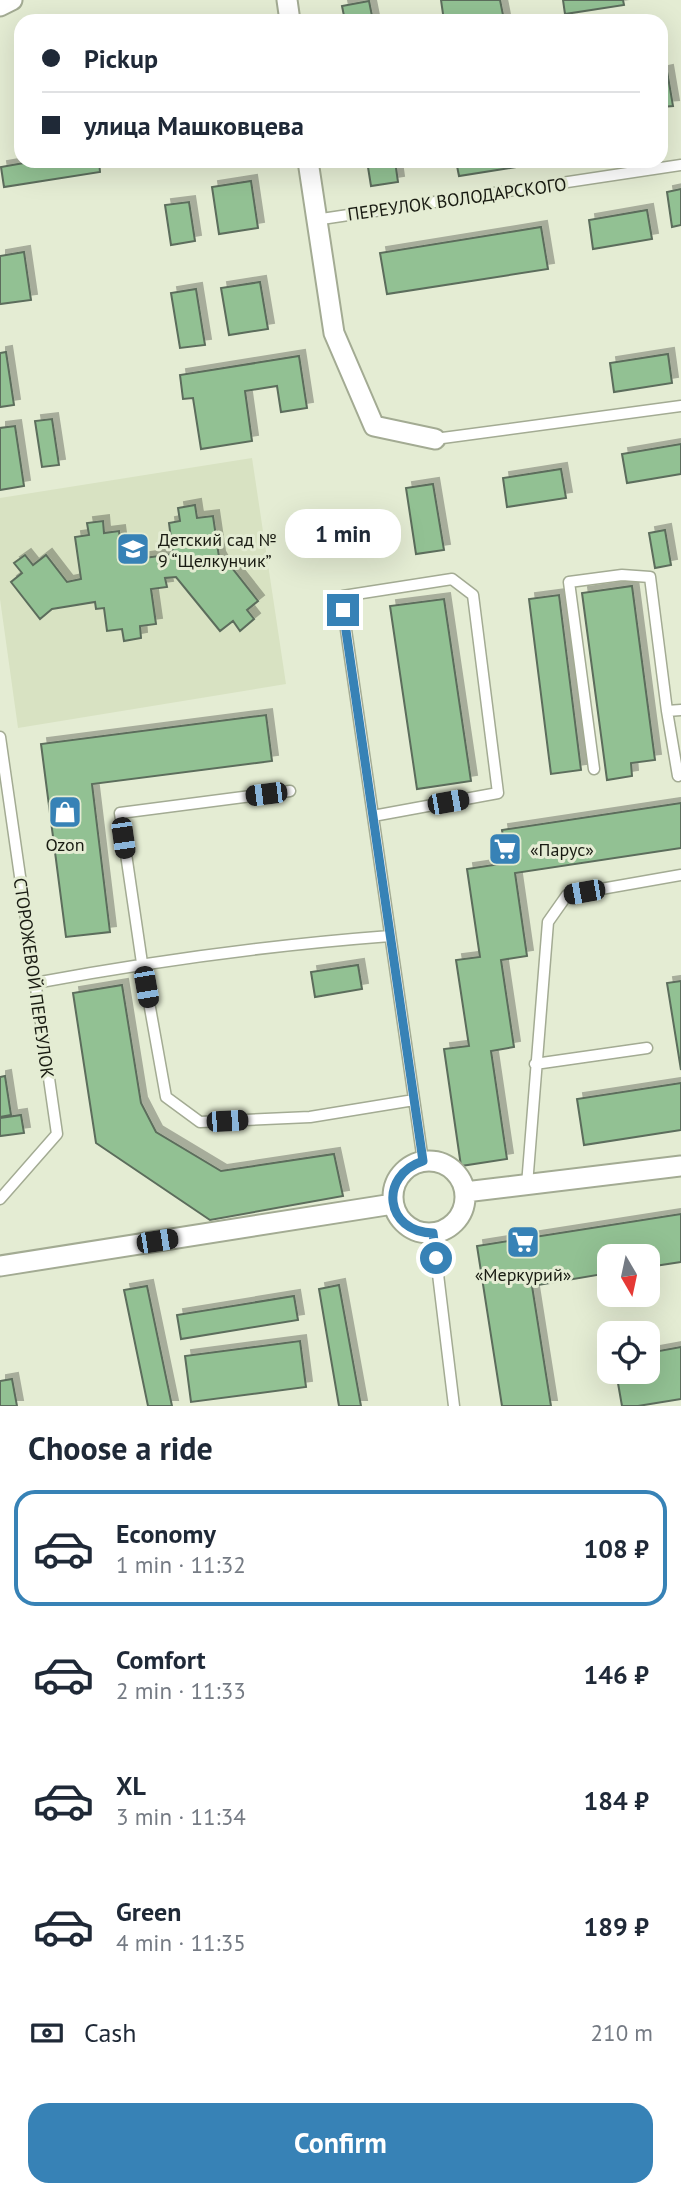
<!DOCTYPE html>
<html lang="en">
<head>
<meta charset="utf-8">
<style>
	body { margin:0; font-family:"PT Sans",sans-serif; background:#f2f2f3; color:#1f2937; height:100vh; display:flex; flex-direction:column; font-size:26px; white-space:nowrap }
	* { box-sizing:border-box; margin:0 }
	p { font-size:23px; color:#747a83 }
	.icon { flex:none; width:38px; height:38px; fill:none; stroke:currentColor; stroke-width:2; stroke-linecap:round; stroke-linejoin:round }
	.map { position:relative; height:1406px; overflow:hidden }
	.details { display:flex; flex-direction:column; background:#fff; flex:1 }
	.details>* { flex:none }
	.guide { position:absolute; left:14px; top:14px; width:654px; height:154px; border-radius:21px; box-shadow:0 7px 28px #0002; display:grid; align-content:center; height:154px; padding:0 28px; background:#fff }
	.needle { width:46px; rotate:171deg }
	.controls { position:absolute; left:597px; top:1244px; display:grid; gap:14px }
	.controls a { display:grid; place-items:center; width:63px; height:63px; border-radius:14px; background:#fff; box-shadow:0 7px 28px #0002; font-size:35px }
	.end { position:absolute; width:32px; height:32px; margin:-16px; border:9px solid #3782b6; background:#fff; box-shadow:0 0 0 4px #fff }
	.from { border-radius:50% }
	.bubble { position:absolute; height:49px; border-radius:21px; background:#fff; box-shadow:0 7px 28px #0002; font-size:23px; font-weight:600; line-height:49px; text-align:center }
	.car { position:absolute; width:21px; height:42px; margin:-21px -10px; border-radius:9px; box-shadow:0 0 5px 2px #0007; background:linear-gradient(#222 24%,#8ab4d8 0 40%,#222 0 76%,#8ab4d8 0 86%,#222 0) }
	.guide b { display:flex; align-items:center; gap:24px; height:66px; font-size:26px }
	.guide b+b { border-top:2px solid #e0e1e3 }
	.guide i { width:18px; height:18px; background:#1f2937 }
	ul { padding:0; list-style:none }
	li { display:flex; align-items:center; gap:21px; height:116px; margin:0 14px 10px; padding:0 14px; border:4px solid transparent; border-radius:21px }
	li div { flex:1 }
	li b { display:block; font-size:26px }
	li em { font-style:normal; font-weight:600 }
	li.selected { border-color:#3782b6 }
	li>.icon { width:63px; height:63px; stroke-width:1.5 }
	h2 { padding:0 28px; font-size:32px; line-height:84px }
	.pay { display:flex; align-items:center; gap:18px; height:77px; padding:0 28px; font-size:26px }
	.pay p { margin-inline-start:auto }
	.primary-button { display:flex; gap:14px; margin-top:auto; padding:14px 28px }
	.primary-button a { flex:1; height:80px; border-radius:21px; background:#3782b6; color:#fff; font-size:28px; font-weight:600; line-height:80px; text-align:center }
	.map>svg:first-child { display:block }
	.built { fill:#d8e2c2 }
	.building { fill:#92c193; stroke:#5c6d5c; stroke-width:2; filter:url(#shadow) }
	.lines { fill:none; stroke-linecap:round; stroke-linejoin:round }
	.lane-casing { stroke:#a3ab93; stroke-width:13 }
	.street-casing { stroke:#a3ab93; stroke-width:23 }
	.lane { stroke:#fff; stroke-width:10 }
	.street { stroke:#fff; stroke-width:19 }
	.route { stroke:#3782b6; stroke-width:9 }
	.labels { text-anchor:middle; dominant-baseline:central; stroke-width:6; stroke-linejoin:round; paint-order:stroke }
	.street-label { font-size:18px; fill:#191b12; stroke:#e4ecd3 }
	.poi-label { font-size:18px; fill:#191b12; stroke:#e4ecd3; text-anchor:start }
</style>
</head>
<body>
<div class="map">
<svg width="681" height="1406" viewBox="0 0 681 1406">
	<defs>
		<filter id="shadow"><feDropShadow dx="6" dy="-6" stdDeviation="0" flood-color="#0004"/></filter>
	</defs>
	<rect width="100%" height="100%" fill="#e4ecd3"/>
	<path class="built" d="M 252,458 L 286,684 L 18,728 L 0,599 L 0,498 Z"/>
	<path class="building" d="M 441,0 L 500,0 L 504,20 L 444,21 Z
		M 563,0 L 623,0 L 624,5 L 565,14 Z
		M 369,1 L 373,21 L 345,21 L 342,6 Z
		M 667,71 L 673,106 L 662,107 L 662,72 Z
		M 23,161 L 99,161 L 100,172 L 4,187 L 1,167 L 24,163 Z
		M 367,161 L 395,161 L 398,182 L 371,186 Z
		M 456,161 L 516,161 L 517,167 L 459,176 Z
		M 251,181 L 258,228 L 219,234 L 212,187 Z
		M 681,189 L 681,225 L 672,227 L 667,192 Z
		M 189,202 L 195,241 L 171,245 L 165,205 Z
		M 647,210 L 652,239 L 593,249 L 589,220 Z
		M 541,227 L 548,269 L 387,294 L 380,253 Z
		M 24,252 L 31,300 L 0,304 L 0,256 Z
		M 260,282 L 268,329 L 229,335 L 221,288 Z
		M 196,289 L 205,345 L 180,348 L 171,293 Z
		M 6,352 L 14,405 L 0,407 L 0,353 Z
		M 668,354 L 672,383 L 614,392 L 610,363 Z
		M 299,356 L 307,408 L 281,412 L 277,386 L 245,391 L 252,441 L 201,449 L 193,398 L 183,399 L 180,375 Z
		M 52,419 L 59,465 L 42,467 L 35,421 Z
		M 15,426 L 24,486 L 0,490 L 0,428 Z
		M 681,444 L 681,474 L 627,483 L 622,454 Z
		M 561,469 L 566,498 L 507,507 L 503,478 Z
		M 433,484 L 444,550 L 416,554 L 406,488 Z
		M 195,505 L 197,518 L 213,516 L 219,557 L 224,566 L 228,563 L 258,601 L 247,610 L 254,619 L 240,631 L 233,621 L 220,631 L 176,577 L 165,578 L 167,587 L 151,589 L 156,624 L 140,626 L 141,638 L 124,641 L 122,629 L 107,631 L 104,608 L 96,609 L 95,602 L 52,609 L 40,619 L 11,582 L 22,573 L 14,563 L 25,555 L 33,565 L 46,555 L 67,582 L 81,579 L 75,537 L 89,535 L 87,523 L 103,521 L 104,533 L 119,531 L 123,561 L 173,554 L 169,523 L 180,521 L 178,508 Z
		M 665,530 L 671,565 L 655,568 L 649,533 Z
		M 632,586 L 655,760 L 631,763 L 632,776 L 607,780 L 582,593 Z
		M 559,595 L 581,770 L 551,774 L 529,599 Z
		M 444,599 L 471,781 L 417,789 L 390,606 Z
		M 266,715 L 272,761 L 92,784 L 110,932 L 66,937 L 41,744 Z
		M 681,803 L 681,848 L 515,873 L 527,956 L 501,960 L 514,1047 L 491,1051 L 507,1159 L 461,1166 L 444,1049 L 469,1046 L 456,960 L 480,957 L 467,869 L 507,863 L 502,830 Z
		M 358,965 L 362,989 L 315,997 L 311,972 Z
		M 681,981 L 681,1070 L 667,983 Z
		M 122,985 L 141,1103 L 156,1132 L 221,1171 L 334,1154 L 343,1196 L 210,1220 L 96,1143 L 73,993 Z
		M 5,1076 L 11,1115 L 0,1117 L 0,1077 Z
		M 681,1083 L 681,1130 L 584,1145 L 577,1099 Z
		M 21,1115 L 24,1133 L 0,1136 L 0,1118 Z
		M 681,1214 L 681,1262 L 648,1267 L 648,1256 L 609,1256 L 609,1273 L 532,1286 L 551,1406 L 502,1406 L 477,1246 Z
		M 339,1285 L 361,1406 L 339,1406 L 319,1289 Z
		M 147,1286 L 172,1406 L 148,1406 L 124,1290 Z
		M 294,1296 L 298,1320 L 181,1339 L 177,1315 Z
		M 300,1341 L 306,1387 L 191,1402 L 185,1356 Z
		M 681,1347 L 681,1399 L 638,1406 L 622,1406 L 616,1372 L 648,1372 L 648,1353 Z
		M 12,1379 L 17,1406 L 0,1406 L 0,1381 Z"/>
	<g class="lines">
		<defs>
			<path id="lane" d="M 315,220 L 681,165
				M 435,439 L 681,406
				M 667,711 L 678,776
				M 0,737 L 57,1134 L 0,1199
				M 594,769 L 569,582 L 622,575 L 650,577 L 667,711 L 681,710
				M 290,791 L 120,813 L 142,963 L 166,1097 L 200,1122 L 310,1117 L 414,1100
				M 373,816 L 498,793 L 473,595 L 452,579 L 343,596 L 343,609 L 423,1161
				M 35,983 C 153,961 271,945 390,936
				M 535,1064 L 647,1048
				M 527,1185 L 548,922 L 567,895 L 681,875
				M 433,1233 L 454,1406"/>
			<path id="street" d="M 287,0 L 290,21
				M 0,6 L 12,0
				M 308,161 L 334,333 L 374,426 L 435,439
				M393 1197a36 36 0 1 1 72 0a36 36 0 1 1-72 0Z
				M 465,1192 L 681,1166
				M 0,1266 L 393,1204"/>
		</defs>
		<use href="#lane" class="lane-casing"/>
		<use href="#street" class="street-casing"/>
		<use href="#lane" class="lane"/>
		<use href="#street" class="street"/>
	</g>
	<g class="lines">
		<path class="route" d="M 343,610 L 423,1161 C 378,1176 385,1232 433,1233 L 436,1258"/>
	</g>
	<defs>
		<symbol id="school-square" viewBox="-11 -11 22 22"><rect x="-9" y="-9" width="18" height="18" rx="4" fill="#3782b6" stroke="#e4ecd3"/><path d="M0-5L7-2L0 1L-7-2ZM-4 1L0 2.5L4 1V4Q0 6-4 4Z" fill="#fff"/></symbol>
		<symbol id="shop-square" viewBox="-11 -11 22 22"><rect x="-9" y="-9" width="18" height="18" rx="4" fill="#3782b6" stroke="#e4ecd3"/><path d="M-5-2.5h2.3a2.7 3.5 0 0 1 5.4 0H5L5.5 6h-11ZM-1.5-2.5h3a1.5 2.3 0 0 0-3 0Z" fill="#fff"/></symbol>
		<symbol id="supermarket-square" viewBox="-11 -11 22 22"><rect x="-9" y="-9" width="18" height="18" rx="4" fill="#3782b6" stroke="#e4ecd3"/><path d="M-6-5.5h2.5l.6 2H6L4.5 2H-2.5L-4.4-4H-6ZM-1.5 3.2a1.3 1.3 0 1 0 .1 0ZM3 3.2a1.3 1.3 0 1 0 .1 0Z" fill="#fff"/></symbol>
	</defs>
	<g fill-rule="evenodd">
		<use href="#school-square" x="114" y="530" width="38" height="38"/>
		<use href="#shop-square" x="46" y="793" width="38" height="38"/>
		<use href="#supermarket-square" x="486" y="830" width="38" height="38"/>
		<use href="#supermarket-square" x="504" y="1223" width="38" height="38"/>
	</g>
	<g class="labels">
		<g class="street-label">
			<text transform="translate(457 199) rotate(-8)">ПЕРЕУЛОК ВОЛОДАРСКОГО</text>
			<text transform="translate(34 978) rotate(82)">СТОРОЖЕВОЙ ПЕРЕУЛОК</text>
		</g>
		<g class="poi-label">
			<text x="158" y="539">Детский сад №<tspan x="158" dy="21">9 “Щелкунчик”</tspan></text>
			<text x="65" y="844" text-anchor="middle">Ozon</text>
			<text x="530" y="849">«Парус»</text>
			<text x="523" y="1274" text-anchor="middle">«Меркурий»</text>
		</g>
	</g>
</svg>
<div class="controls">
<a><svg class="needle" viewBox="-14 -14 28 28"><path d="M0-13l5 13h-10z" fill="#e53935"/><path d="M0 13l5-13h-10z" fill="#747a83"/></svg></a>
<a><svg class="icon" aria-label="locate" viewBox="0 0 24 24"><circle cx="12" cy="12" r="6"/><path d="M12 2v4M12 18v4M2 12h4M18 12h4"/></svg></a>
</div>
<i class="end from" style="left:436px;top:1258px"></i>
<i class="end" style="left:343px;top:610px"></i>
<div class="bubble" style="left:285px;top:509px;width:116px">1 min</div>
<i class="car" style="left:266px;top:794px;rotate:263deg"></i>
<i class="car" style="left:448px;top:802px;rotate:80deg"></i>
<i class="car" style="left:123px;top:838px;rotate:172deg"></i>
<i class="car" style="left:584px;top:892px;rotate:260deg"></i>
<i class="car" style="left:146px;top:987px;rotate:170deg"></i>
<i class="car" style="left:227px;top:1121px;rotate:87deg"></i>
<i class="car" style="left:157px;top:1241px;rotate:81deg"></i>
<div class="guide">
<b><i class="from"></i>Pickup</b>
<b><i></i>улица Машковцева</b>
</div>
</div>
<section class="details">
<h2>Choose a ride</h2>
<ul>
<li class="selected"><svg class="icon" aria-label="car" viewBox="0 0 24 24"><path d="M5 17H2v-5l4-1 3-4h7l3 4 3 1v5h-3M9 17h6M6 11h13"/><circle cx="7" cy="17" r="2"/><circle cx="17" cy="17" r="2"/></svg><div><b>Economy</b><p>1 min · 11:32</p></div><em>108 ₽</em></li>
<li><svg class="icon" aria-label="car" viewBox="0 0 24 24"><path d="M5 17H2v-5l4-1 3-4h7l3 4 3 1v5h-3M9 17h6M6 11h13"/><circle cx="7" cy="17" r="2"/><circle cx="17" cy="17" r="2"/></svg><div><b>Comfort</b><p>2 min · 11:33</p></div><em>146 ₽</em></li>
<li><svg class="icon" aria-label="car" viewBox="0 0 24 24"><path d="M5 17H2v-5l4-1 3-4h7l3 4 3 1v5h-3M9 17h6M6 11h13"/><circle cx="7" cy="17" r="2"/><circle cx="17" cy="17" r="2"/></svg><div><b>XL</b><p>3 min · 11:34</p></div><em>184 ₽</em></li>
<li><svg class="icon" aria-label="car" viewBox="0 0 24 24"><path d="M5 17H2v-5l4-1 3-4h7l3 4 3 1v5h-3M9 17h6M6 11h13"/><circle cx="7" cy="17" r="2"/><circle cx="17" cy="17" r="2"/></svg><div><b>Green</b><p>4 min · 11:35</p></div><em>189 ₽</em></li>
</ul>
<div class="pay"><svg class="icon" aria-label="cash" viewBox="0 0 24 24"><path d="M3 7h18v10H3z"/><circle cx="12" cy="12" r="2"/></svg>Cash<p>210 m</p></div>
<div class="primary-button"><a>Confirm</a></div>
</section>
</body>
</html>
